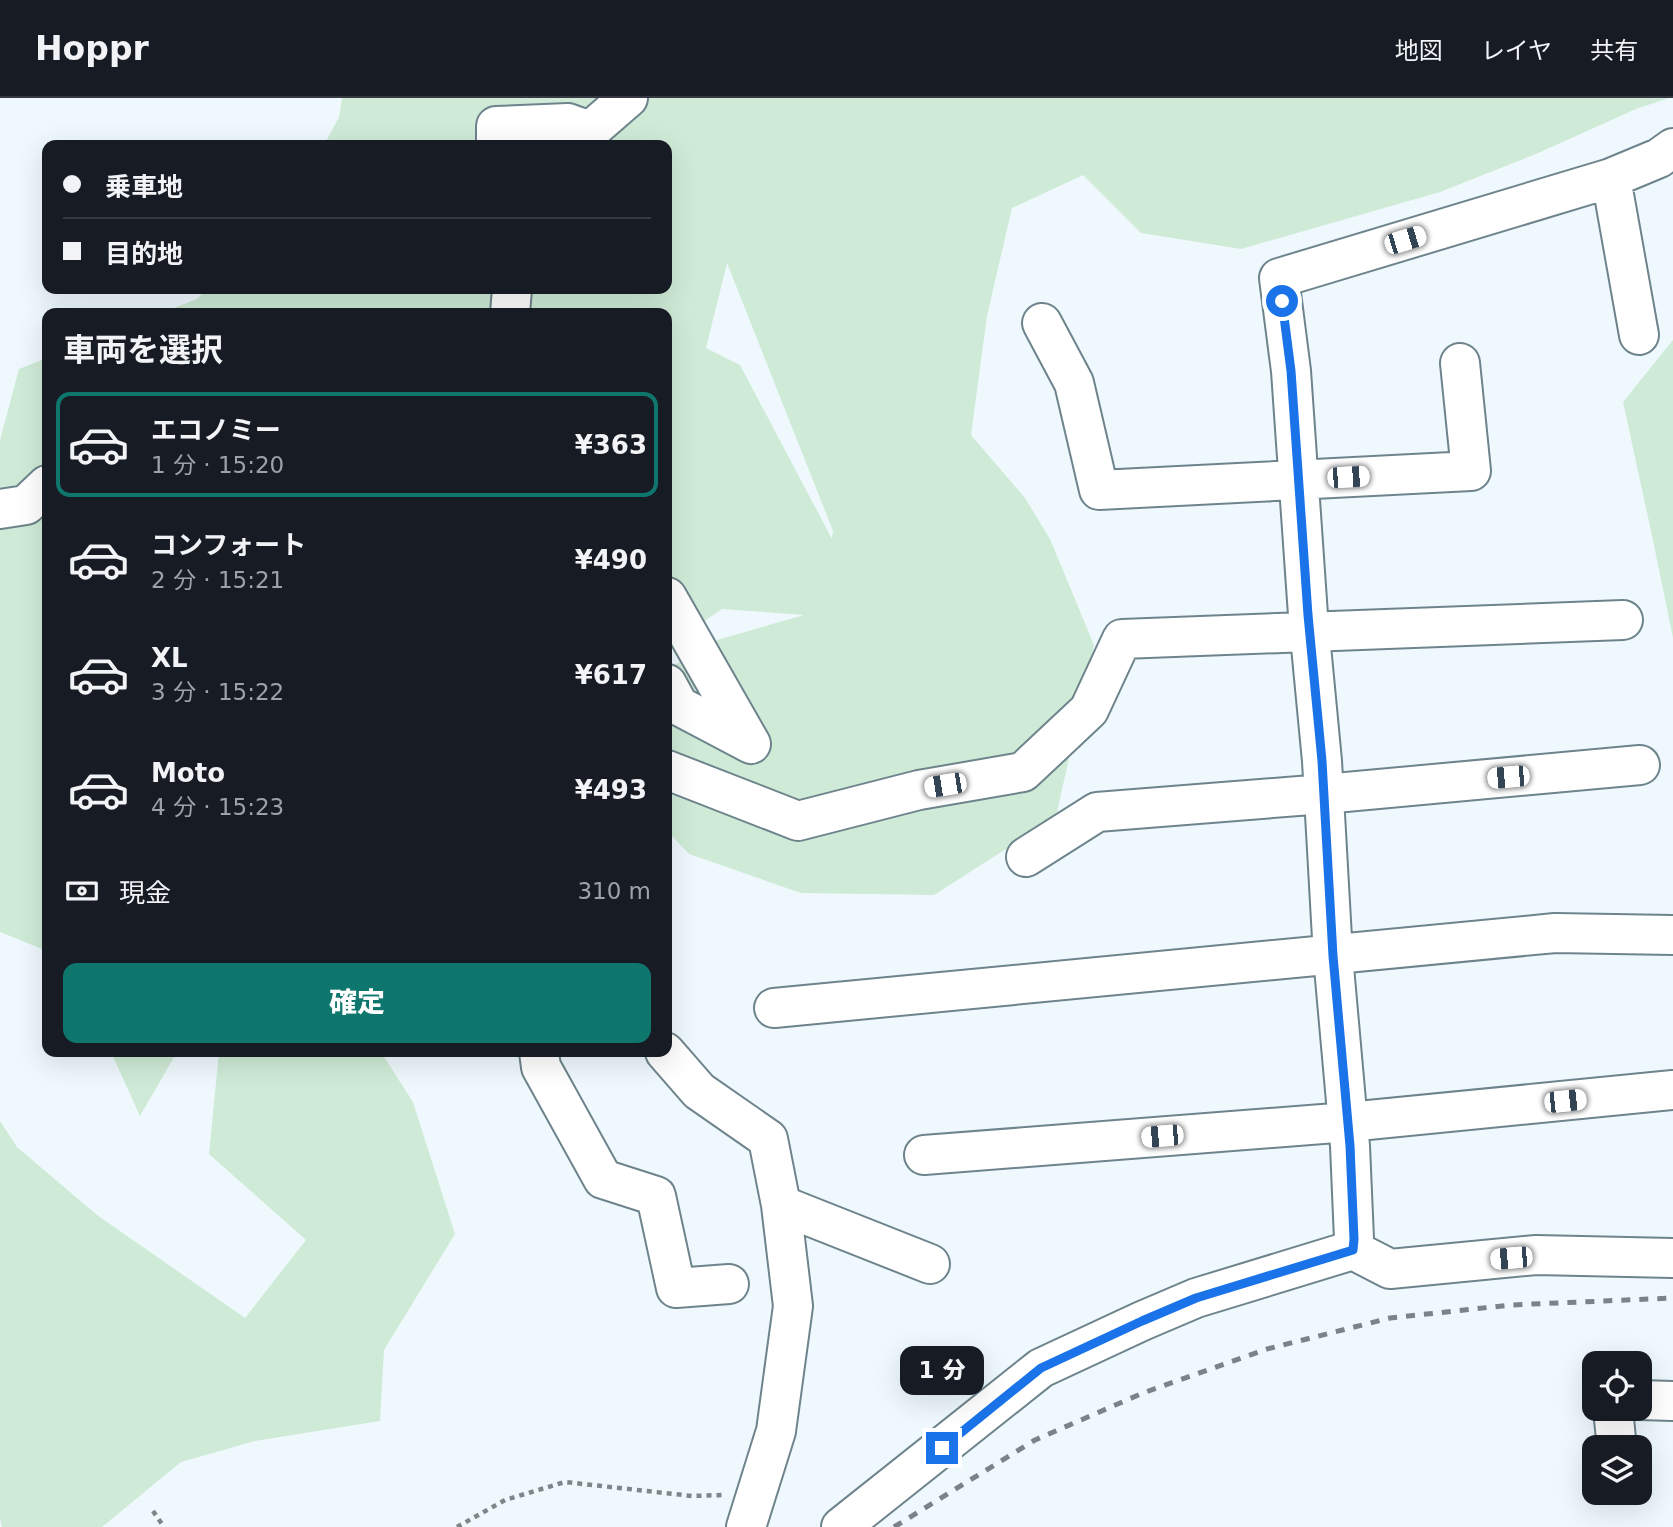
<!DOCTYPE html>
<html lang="ja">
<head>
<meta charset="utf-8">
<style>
	body { margin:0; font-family:"DejaVu Sans","Noto Sans JP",sans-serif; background:#242831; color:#f1f3f6; height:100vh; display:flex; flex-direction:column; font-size:26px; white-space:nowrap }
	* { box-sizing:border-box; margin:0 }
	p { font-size:23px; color:#9ea1a6 }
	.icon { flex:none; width:38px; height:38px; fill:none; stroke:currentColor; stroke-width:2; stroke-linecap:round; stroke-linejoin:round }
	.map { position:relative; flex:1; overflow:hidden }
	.side { position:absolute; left:42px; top:210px; width:630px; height:749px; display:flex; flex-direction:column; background:#171b24; border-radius:14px; box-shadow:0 7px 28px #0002 }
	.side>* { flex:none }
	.hud { position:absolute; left:42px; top:42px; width:630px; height:154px; border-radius:14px; box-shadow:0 7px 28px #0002; display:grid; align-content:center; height:154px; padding:0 21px; background:#171b24 }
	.tools { position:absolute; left:1582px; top:1253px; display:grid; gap:14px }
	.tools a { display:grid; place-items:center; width:70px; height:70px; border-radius:14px; background:#171b24; box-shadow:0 7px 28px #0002; font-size:35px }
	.end { position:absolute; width:32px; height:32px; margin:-16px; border:9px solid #1a73e8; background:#fff; box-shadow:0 0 0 4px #fff }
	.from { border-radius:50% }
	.bubble { position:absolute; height:49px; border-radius:14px; background:#171b24; box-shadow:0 7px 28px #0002; font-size:23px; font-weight:800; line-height:49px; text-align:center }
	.car { position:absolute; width:21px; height:42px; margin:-21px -10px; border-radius:9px; box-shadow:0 0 5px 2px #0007; background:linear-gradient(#fff 24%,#345 0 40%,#fff 0 76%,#345 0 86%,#fff 0) }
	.hud b { display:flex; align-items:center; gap:24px; height:66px; font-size:26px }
	.hud b+b { border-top:2px solid #363941 }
	.hud i { width:18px; height:18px; background:#f1f3f6 }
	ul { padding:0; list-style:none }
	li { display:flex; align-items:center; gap:21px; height:105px; margin:0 14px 10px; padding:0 7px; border:4px solid transparent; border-radius:14px }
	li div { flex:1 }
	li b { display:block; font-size:26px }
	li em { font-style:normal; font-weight:800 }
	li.active { border-color:#0f766e }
	li>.icon { width:63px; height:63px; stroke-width:1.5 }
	h2 { padding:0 21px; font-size:32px; line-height:84px }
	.pay { display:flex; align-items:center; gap:18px; height:77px; padding:0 21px; font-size:26px }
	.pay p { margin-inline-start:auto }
	.button { display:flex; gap:14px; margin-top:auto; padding:14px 21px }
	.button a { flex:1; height:80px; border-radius:14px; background:#0f766e; color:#fff; font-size:28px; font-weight:800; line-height:80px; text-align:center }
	header { display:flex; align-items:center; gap:42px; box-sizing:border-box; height:98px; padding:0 35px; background:#171b24; border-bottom:2px solid #363941 }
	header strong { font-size:33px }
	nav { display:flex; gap:38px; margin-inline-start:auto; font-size:24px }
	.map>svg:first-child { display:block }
	.green { fill:#cfebd7; fill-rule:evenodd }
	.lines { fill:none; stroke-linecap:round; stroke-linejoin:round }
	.minor-casing { stroke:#6e848c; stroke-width:42 }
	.path { stroke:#7d878a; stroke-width:4.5; stroke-dasharray:5 5; stroke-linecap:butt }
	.minor { stroke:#fff; stroke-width:38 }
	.rail { stroke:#7a8387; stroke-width:5; stroke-dasharray:9 9; stroke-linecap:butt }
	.route { stroke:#1a73e8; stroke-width:9 }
</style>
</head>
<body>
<header>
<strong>Hoppr</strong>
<nav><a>地図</a><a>レイヤ</a><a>共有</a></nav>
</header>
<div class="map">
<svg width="1673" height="1429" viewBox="0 0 1673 1429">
	<rect width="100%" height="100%" fill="#eff9fd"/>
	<path class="green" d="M 342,0 L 1669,0 L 1636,11 L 1536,56 L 1440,94 L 1241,151 L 1141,135 L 1083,77 L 1012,110 L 987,218 L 971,337 L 1025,400 L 1050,441 L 1094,547 L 1056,719 L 934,797 L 801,795 L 689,756 L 667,733 L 667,572 L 710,544 L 804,517 L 722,511 L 667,549 L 667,215 L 161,215 L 197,201 L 207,191 L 667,191 L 667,47 L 324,47 L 339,19 ZM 727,165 L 833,433 L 832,441 L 740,267 L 706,250 Z
		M 1673,242 L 1673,540 L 1651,433 L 1623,304 Z
		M 47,260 L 47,853 L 0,834 L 0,342 L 19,271 Z
		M 111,954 L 177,954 L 140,1018 Z
		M 219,954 L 381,954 L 413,1004 L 455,1136 L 384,1252 L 380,1323 L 255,1343 L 181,1364 L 102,1429 L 2,1429 L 0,1420 L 0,1023 L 17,1049 L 97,1117 L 245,1220 L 306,1142 L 209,1056 Z"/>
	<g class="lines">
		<defs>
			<path id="minor" d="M 496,47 L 496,28 L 568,25 L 590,33 L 628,0
				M 1611,80 L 1639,237
				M 510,215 L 512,191
				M 1042,225 L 1074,285 L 1099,392 L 1471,373 L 1460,265
				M 0,411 L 26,407 L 47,387
				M 667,499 L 751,646 L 679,608 L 667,586
				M 667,672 L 798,723 L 919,692 L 1023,674 L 1089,612 L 1122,541 L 1623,522
				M 1026,759 L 1097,714 L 1324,696 L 1640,667
				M 774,910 L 1555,835 L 1673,837
				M 539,954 L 541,969 L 603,1081 L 656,1098 L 676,1190 L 729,1186
				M 665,954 L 699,993 L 768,1041 L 781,1107 L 793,1208 L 776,1333 L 746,1429
				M 924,1057 L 1348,1024 L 1673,992
				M 781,1107 L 930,1166
				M 1353,1152 L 1354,1141 L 1350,1048 L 1333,858 L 1322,663 L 1308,517 L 1291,273 L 1279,180 L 1611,80 L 1659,60 L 1673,50
				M 1640,1302 L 1673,1303
				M 1613,1311 L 1616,1341
				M 841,1429 L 1041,1270 L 1142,1223 L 1196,1200 L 1353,1152 L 1390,1171 L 1536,1157 L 1673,1160"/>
		</defs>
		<use href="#minor" class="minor-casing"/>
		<path class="path" d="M 153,1413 L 164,1429
			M 457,1429 L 505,1402 L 565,1384 L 692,1398 L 722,1397"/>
		<use href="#minor" class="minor"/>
		<path class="rail" d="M 894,1429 L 1035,1342 L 1143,1295 L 1267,1251 L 1390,1220 L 1511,1207 L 1673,1200"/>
	</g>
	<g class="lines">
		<path class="route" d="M 942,1350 L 1041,1270 L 1142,1223 L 1196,1200 L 1353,1152 L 1354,1141 L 1350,1048 L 1333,858 L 1322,663 L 1308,517 L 1291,273 L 1282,203"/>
	</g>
</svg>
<div class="tools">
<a><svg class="icon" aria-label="locate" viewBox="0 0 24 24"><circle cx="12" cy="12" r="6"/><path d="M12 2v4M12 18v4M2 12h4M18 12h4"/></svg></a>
<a><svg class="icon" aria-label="layers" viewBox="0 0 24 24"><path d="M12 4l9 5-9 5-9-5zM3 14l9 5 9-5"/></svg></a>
</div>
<i class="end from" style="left:1282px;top:203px"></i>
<i class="end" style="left:942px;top:1350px"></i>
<div class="bubble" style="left:900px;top:1248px;width:84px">1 分</div>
<i class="car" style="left:1405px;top:142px;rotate:73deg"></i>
<i class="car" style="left:1348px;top:379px;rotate:87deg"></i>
<i class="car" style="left:1508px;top:679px;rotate:265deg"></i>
<i class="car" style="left:945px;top:687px;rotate:261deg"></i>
<i class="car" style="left:1565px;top:1003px;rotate:84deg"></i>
<i class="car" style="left:1162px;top:1038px;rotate:265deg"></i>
<i class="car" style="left:1511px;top:1160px;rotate:265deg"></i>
<div class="hud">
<b><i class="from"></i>乗車地</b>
<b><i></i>目的地</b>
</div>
<section class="side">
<h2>車両を選択</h2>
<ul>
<li class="active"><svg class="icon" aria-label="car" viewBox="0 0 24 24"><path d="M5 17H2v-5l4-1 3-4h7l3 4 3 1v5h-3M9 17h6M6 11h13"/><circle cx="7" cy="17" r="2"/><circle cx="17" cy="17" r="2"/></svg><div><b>エコノミー</b><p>1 分 · 15:20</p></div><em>¥363</em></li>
<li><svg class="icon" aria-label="car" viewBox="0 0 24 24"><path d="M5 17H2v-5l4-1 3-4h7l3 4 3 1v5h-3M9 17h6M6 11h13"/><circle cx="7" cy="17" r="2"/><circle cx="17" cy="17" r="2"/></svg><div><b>コンフォート</b><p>2 分 · 15:21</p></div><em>¥490</em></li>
<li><svg class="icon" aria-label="car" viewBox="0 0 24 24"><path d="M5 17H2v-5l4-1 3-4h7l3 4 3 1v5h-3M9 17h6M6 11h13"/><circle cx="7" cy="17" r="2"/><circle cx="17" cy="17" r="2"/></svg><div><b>XL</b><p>3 分 · 15:22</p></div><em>¥617</em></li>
<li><svg class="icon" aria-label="car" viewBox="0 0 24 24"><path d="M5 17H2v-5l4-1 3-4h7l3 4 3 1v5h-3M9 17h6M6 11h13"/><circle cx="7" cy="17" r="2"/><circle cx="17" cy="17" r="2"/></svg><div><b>Moto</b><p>4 分 · 15:23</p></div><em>¥493</em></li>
</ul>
<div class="pay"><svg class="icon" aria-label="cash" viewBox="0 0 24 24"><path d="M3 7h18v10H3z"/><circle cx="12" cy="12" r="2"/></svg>現金<p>310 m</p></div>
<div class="button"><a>確定</a></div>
</section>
</div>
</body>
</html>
